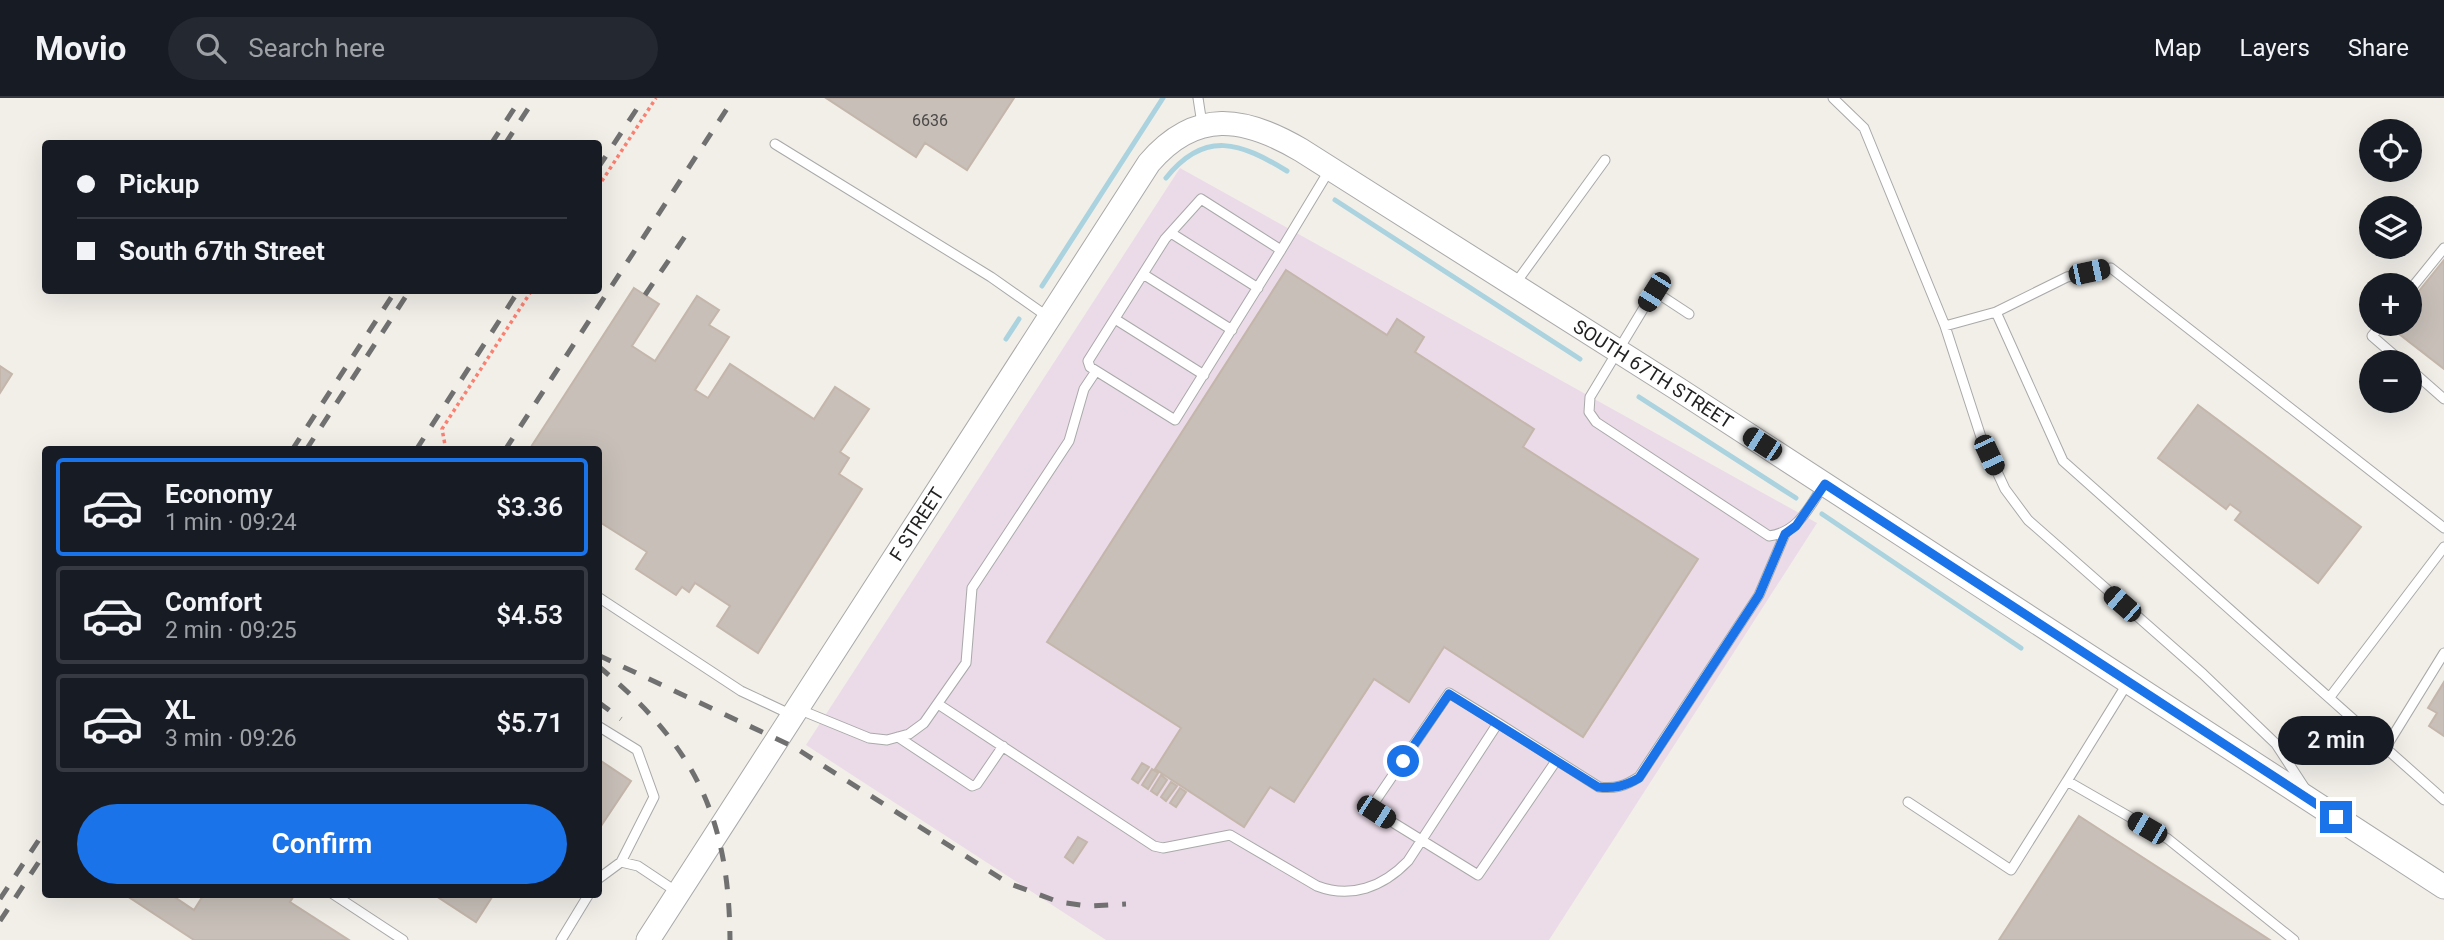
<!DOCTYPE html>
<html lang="en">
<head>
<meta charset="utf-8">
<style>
	body { margin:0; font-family:Roboto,sans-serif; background:#242831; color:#f1f3f6; height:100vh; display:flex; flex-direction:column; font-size:26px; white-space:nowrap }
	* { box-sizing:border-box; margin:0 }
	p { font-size:23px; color:#9ea1a6 }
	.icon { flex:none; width:38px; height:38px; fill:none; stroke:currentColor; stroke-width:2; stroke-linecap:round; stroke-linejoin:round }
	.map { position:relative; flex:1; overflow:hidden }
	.panel { position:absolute; left:42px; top:348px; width:560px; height:452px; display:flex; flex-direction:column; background:#171b24; border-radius:7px; box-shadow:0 7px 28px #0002 }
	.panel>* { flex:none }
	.guide { position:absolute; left:42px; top:42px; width:560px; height:154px; border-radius:7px; box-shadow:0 7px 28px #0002; display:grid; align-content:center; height:154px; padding:0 35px; background:#171b24 }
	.tools { position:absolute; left:2359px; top:21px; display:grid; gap:14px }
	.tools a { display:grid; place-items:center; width:63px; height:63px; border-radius:50%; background:#171b24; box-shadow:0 7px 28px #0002; font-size:35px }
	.end { position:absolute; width:32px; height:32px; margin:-16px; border:9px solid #1a73e8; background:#fff; box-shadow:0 0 0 4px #fff }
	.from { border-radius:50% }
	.bubble { position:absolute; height:49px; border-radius:24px; background:#171b24; box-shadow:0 7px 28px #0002; font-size:23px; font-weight:600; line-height:49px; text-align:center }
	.car { position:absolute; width:21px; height:42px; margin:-21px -10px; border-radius:9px; box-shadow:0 0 5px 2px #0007; background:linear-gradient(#222 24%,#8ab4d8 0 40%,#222 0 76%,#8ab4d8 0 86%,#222 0) }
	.guide b { display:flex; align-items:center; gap:24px; height:66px; font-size:26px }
	.guide b+b { border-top:2px solid #363941 }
	.guide i { width:18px; height:18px; background:#f1f3f6 }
	ul { padding:12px 0 0; list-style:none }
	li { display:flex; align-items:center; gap:21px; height:98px; margin:0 14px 10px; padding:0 21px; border:4px solid #363941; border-radius:7px }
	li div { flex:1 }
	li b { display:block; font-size:26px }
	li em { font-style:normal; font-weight:600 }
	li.on { border-color:#1a73e8 }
	li>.icon { width:63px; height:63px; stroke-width:1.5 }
	.button { display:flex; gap:14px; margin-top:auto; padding:14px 35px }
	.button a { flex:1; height:80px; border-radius:42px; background:#1a73e8; color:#fff; font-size:28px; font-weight:600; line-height:80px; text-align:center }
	header { display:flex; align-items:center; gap:42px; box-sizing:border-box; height:98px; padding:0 35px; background:#171b24; border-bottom:2px solid #363941 }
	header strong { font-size:33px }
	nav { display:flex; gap:38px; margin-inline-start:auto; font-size:24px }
	.search { width:490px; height:63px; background:#242831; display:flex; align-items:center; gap:18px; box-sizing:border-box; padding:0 24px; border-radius:38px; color:#9ea1a6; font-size:26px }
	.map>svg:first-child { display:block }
	.industrial { fill:#ebdbe8 }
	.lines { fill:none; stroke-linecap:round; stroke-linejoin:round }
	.stream { stroke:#aad3df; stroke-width:5 }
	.building { fill:#c7bfb8; stroke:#c4b6ab; stroke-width:2 }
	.service-casing { stroke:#a9a9a9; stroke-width:11 }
	.tertiary-casing { stroke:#a9a9a9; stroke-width:25 }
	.path { stroke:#fa8072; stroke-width:3.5; stroke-dasharray:3.5 3.5; stroke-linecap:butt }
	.service { stroke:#fff; stroke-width:9 }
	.tertiary { stroke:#fff; stroke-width:23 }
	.rail { stroke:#707070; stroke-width:5; stroke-dasharray:14 14; stroke-linecap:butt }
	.route { stroke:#1a73e8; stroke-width:9 }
	.labels { text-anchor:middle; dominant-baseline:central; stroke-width:6; stroke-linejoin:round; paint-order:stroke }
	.number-label { font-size:16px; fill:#4b4948 }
	.street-label { font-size:19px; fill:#222; stroke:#fff }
</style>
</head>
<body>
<header>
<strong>Movio</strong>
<div class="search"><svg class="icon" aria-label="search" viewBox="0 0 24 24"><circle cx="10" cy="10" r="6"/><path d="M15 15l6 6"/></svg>Search here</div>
<nav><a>Map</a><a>Layers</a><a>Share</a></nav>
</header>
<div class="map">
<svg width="2444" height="842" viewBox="0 0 2444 842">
	<rect width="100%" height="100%" fill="#f2efe9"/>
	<path class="industrial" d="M 1180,70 L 1817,425 L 1549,842 L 1106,842 L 806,647 Z"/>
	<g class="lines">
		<path class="stream" d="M 1166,80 C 1205,31 1241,45 1287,73
			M 1335,102 L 1580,261
			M 1042,188 L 1163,0
			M 1006,241 L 1019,221
			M 1639,299 L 1796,400
			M 1822,416 L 2021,550"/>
	</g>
	<path class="building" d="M 826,0 L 1014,0 L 967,72 L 925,45 L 916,59 Z
		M 2444,162 L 2444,271 L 2390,229 L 2392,226 L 2410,226 L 2410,204 Z
		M 1286,172 L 1387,237 L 1397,221 L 1424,239 L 1415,254 L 1534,331 L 1523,349 L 1698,461 L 1583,639 L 1444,549 L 1409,604 L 1374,581 L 1294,704 L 1270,689 L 1244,729 L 1155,671 L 1181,630 L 1047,544 Z
		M 634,190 L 659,206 L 632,248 L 655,263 L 697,198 L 719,212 L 709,227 L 729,239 L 695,292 L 708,300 L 730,266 L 814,321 L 835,289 L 869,311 L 840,354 L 849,360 L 839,376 L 862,391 L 758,555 L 717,528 L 730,508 L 695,485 L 689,494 L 682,489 L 676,497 L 636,471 L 647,454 L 598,423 L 598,352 L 529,352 Z
		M 0,268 L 12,276 L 0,295 Z
		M 2198,307 L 2361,429 L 2318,485 L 2235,422 L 2241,414 L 2230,406 L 2226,411 L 2158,360 Z
		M 2444,584 L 2444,638 L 2429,628 L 2437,615 L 2428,610 Z
		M 598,661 L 631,683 L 599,731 L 598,731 Z
		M 1142,665 L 1149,669 L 1138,685 L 1132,681 Z
		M 1152,671 L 1158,675 L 1148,691 L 1142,687 Z
		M 1161,677 L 1167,682 L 1157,697 L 1151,693 Z
		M 1171,684 L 1177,688 L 1166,703 L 1161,699 Z
		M 1180,690 L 1186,694 L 1176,709 L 1170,705 Z
		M 2079,718 L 2270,842 L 1999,842 Z
		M 1078,739 L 1087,744 L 1073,765 L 1065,759 Z
		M 124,796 L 170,796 L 194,812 L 204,796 L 295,796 L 290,804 L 349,842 L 194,842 Z
		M 433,796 L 494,796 L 476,824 Z"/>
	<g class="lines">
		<defs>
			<path id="service" d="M 1198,0 L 1202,26
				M 1833,0 L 1864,30 L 1945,228 L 1981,339 L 2005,391 L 2028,422 L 2203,576 L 2276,646 L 2304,689
				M 775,46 L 991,179 L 1048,219
				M 1171,135 L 1258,190
				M 1281,152 L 1175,322 L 1090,269 L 1088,263 L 1165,141 L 1201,101 L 1281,152 L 1330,71
				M 1143,176 L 1232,232
				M 1515,186 L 1605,62
				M 2410,192 L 2444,150
				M 1689,216 L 1654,193 L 1590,299 L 1589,314 L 1596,324 L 1769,438 C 1798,434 1808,411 1823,388
				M 1115,221 L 1204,277
				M 2382,226 L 2372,238 L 2402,264
				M 1945,228 L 1996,214
				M 2410,271 L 2444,301
				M 2444,430 L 2111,170 L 2067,179 L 1996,214 L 2063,363 L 2444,702
				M 598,499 L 741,593 L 792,617
				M 2127,586 L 2067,683 L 2168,741 L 2294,842
				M 2330,599 L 2444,449
				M 938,606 L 1154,748 L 1163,750 L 1230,737 L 1317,788 C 1351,801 1383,789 1408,763 L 1498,625 L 1599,689 C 1615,691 1625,688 1639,679 L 1759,497 L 1785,436
				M 798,611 L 869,640 L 887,642 L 909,636 L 924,625 L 966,565 L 972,490 L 1069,343 L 1084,291 L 1096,273
				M 1498,625 L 1449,595 L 1374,705 L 1376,714 L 1478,777 L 1556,663
				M 598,628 L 637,652 L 654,699 L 621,764
				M 898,639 L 972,688 L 977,686 L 1003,648
				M 2386,649 L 2444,555
				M 1908,704 L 2011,772 L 2067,683
				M 598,781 L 621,764 L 638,768 L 677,794
				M 333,796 L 403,842
				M 561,842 L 589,796"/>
			<g id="tertiary">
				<path id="s1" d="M 648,842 L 1149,65 C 1196,10 1245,19 1301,52 L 1678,291 L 2444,789"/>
			</g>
		</defs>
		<use href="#service" class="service-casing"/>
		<use href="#tertiary" class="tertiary-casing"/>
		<path class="path" d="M 598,89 L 656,0
			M 446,352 L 442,331 L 532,192"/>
		<use href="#service" class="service"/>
		<use href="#tertiary" class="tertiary"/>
		<path class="rail" d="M 491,46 L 521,0
			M 505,46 L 535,0
			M 598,70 L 644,0
			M 645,197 L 688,134
			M 292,352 L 396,192
			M 306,352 L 410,192
			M 416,352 L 519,192
			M 505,352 L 734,0
			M 598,557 L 794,649 L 1008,785 L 1059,804 L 1088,808 L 1126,806
			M 598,568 C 694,647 729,717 730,842
			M 598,604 L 621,621
			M 0,801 L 46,731
			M 0,823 L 46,753"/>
	</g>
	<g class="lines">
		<path class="route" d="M 1403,663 L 1449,596 L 1598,689 C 1614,691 1625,688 1639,680 L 1759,497 L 1785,436 L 1796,428 L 1825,386 L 2336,719"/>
	</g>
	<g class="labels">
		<g class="number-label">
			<text x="930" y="22">6636</text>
		</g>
		<g class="street-label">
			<text stroke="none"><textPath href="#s1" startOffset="1512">SOUTH 67TH STREET</textPath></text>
			<text stroke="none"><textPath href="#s1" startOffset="495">F STREET</textPath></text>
		</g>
	</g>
</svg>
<div class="tools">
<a><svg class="icon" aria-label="locate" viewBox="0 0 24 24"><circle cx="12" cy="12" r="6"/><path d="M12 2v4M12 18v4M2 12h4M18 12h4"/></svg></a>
<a><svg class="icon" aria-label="layers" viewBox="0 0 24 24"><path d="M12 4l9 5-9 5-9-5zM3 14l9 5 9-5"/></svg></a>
<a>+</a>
<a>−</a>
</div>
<i class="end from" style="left:1403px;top:663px"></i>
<i class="end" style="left:2336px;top:719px"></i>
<div class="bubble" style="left:2278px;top:618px;width:116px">2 min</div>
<i class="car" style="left:2089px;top:174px;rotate:78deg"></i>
<i class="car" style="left:1654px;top:194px;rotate:212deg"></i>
<i class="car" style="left:1762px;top:346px;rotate:303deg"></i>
<i class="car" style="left:1989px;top:357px;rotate:155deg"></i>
<i class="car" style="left:2122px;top:506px;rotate:311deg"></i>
<i class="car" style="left:1376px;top:714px;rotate:123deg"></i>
<i class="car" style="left:2147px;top:730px;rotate:300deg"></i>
<div class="guide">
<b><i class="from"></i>Pickup</b>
<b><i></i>South 67th Street</b>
</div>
<section class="panel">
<ul>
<li class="on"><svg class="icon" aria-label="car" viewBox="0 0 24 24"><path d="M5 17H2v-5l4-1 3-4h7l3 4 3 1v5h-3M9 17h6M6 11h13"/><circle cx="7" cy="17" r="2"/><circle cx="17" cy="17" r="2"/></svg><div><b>Economy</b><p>1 min · 09:24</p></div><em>$3.36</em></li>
<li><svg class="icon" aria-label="car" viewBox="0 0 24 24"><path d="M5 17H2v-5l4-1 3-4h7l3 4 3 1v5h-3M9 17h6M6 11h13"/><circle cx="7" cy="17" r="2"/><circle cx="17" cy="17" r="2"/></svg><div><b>Comfort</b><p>2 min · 09:25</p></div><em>$4.53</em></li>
<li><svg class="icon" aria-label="car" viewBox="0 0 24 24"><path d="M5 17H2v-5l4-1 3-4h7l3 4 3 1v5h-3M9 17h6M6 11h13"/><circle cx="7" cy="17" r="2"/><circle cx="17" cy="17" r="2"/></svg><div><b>XL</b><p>3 min · 09:26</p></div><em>$5.71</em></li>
</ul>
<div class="button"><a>Confirm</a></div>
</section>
</div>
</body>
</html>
